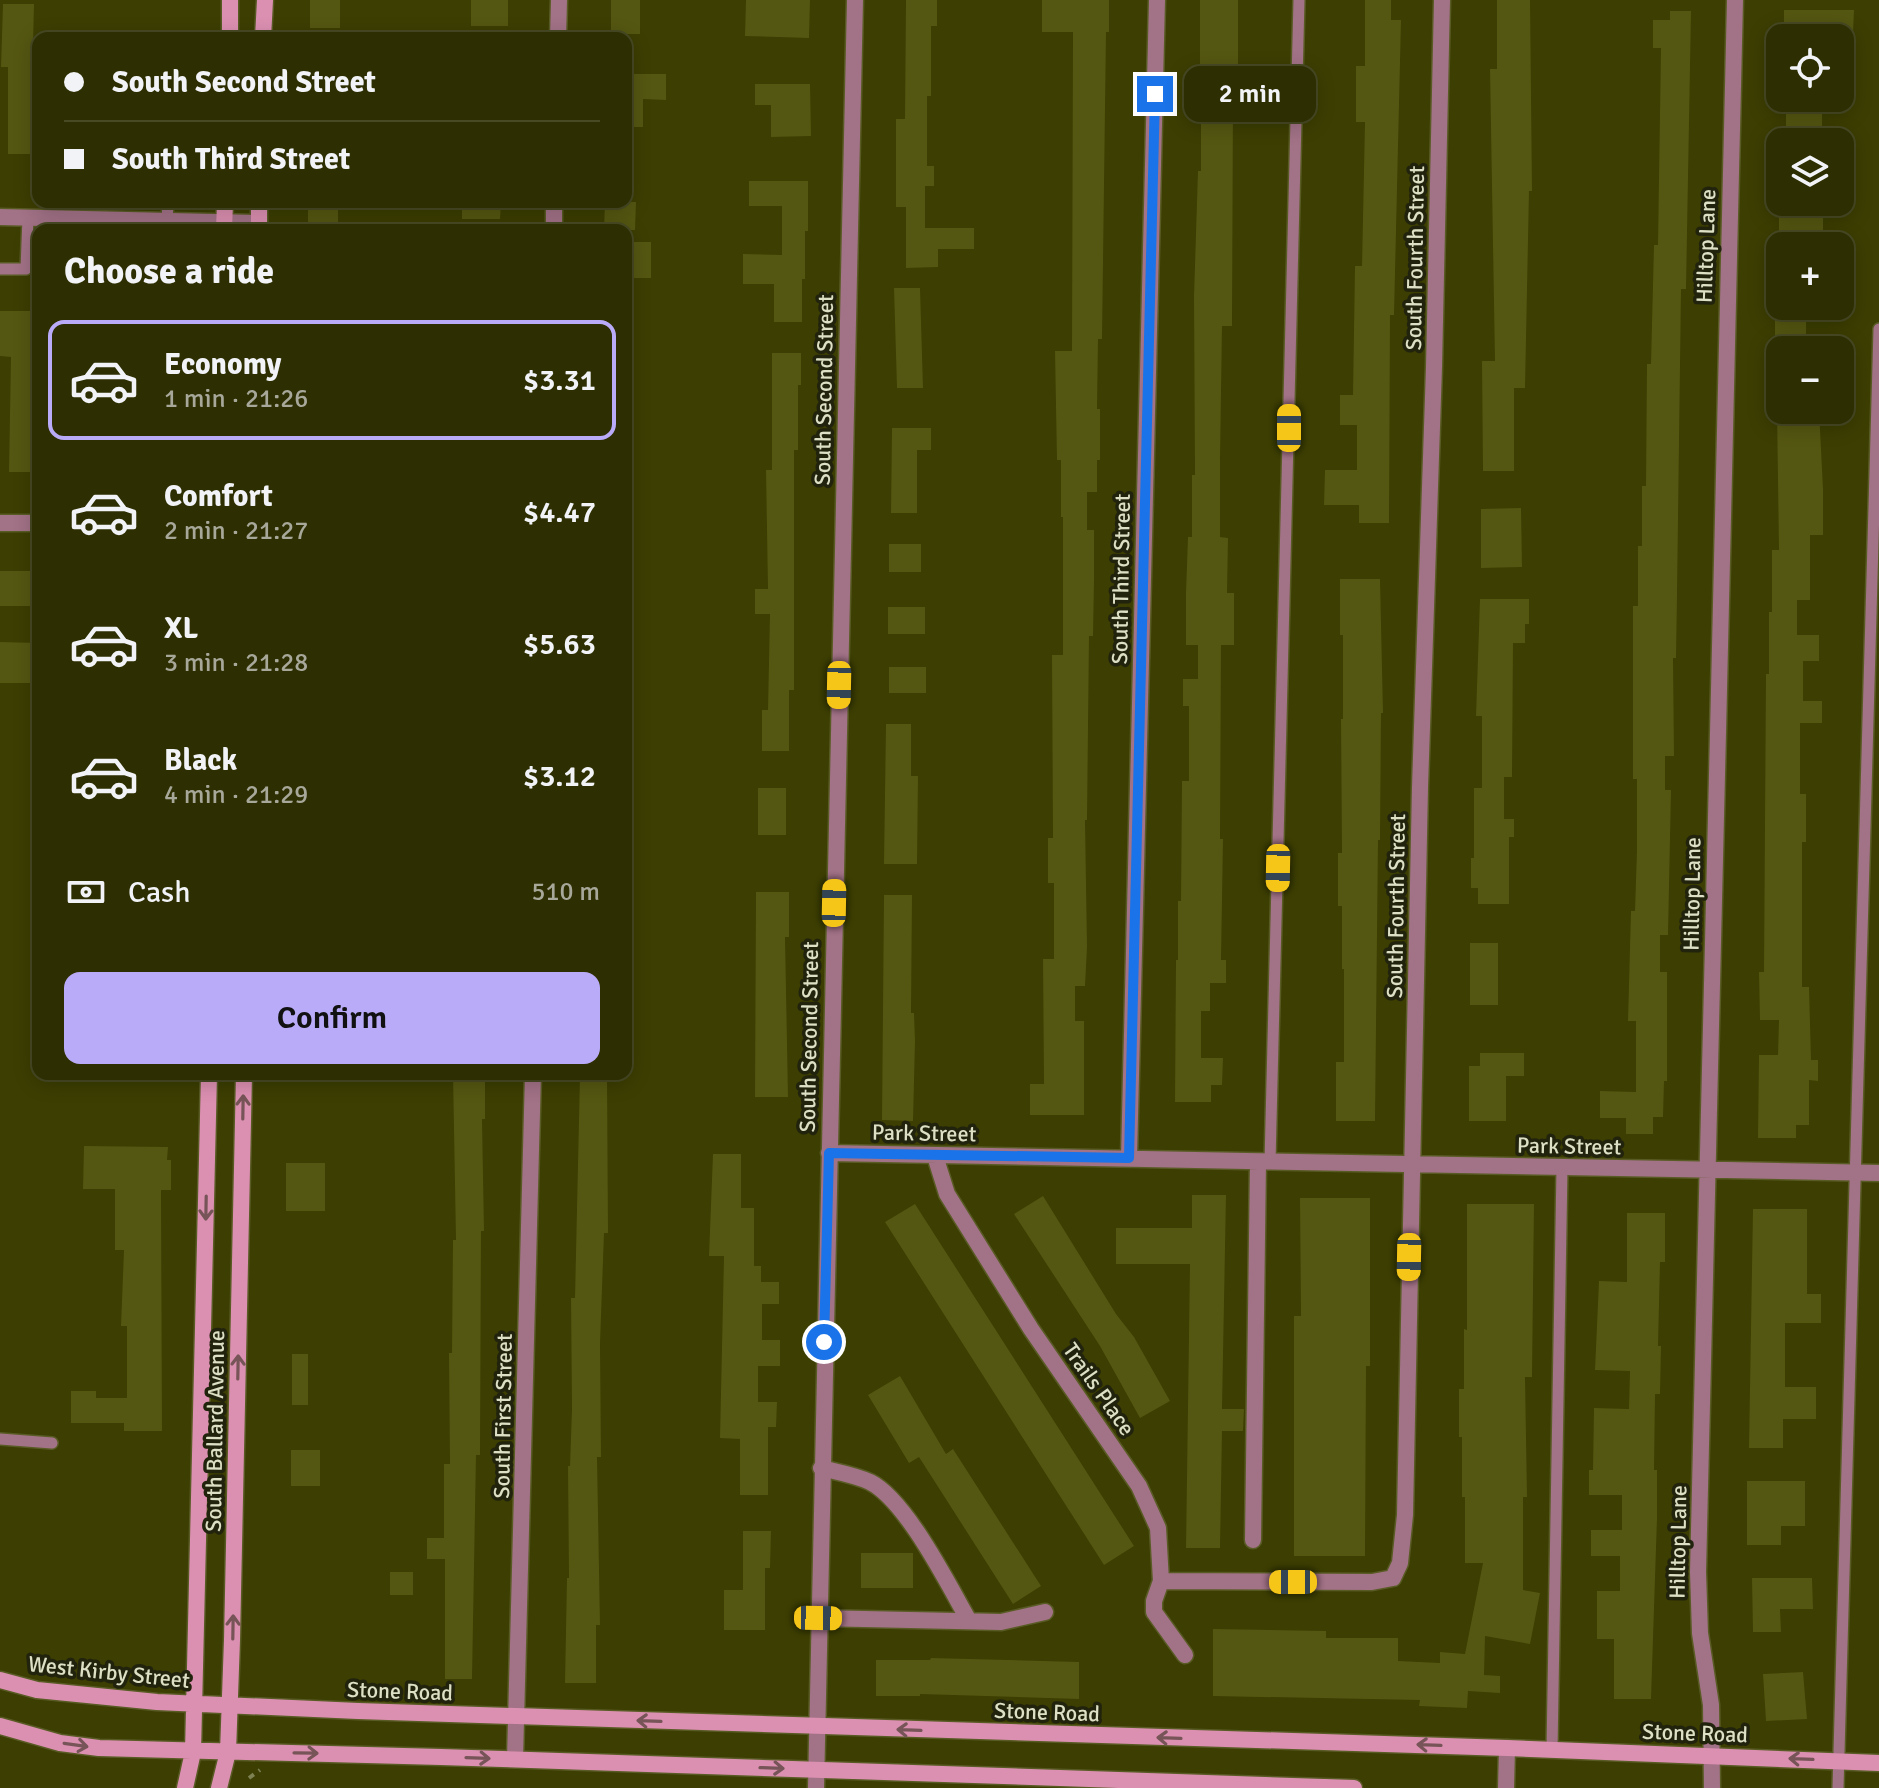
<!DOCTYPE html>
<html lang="en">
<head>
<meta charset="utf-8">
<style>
	body { margin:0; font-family:Signika,sans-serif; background:#35360c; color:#f1f3f6; height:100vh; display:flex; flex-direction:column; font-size:30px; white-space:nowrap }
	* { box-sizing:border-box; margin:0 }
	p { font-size:26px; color:#a7a899 }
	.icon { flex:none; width:44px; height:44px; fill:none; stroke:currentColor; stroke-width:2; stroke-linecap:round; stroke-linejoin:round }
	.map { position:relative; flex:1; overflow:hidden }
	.sheet { position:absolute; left:32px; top:224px; width:600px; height:856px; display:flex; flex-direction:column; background:#2d2e02; border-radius:16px; box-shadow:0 4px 20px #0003,0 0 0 2px #484a24 }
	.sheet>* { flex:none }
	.guide { position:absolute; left:32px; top:32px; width:600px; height:176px; border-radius:16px; box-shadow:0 4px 20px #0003,0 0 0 2px #484a24; display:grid; align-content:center; height:176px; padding:0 32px; background:#2d2e02 }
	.tools { position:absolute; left:1766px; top:24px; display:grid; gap:16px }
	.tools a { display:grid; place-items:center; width:88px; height:88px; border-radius:16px; background:#2d2e02; box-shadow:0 4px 20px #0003,0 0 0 2px #484a24; font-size:40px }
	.end { position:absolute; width:36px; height:36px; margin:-18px; border:10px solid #1a73e8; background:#fff; box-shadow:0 0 0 4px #fff }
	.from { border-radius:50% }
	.bubble { position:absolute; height:56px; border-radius:16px; background:#2d2e02; box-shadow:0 4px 20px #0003,0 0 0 2px #484a24; font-size:26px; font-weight:600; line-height:56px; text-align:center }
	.car { position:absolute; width:24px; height:48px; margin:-24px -12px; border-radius:10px; box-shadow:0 0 6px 2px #0007; background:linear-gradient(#f5c518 24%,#345 0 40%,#f5c518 0 76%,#345 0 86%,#f5c518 0) }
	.guide b { display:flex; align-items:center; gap:28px; height:76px; font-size:30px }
	.guide b+b { border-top:2px solid #484a24 }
	.guide i { width:20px; height:20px; background:#f1f3f6 }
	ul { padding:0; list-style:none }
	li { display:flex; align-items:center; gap:24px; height:120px; margin:0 16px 12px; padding:0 16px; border:4px solid transparent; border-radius:16px }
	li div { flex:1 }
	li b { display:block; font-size:30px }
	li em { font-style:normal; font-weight:600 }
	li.selected { border-color:#b9abf7 }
	li>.icon { width:72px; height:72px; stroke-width:1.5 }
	h2 { padding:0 32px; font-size:36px; line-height:96px }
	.pay { display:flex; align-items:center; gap:20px; height:88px; padding:0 32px; font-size:30px }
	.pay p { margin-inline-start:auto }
	.action { display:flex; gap:16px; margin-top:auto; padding:16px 32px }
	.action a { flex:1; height:92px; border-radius:16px; background:#b9abf7; color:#111; font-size:32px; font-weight:600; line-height:92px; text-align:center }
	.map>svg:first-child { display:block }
	.building { fill:#545711 }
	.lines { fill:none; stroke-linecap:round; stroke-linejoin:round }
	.lane-casing { stroke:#595b25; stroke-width:14 }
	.street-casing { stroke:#595b25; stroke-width:19 }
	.secondary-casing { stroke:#595b25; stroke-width:19 }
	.path { stroke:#7e8152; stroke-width:4; stroke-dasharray:6 6; stroke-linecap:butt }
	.lane { stroke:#a27286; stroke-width:11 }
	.street { stroke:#a27286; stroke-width:16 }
	.secondary { stroke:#dc90b1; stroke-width:16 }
	.oneway { stroke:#765457 }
	.route { stroke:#1a73e8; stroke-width:10 }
	.labels { text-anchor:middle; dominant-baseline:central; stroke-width:7; stroke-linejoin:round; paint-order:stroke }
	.street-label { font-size:22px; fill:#dde0c4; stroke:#22230d }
</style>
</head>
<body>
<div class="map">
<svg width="1879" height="1788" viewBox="0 0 1879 1788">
	<rect width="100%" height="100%" fill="#3c3e02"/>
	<path class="building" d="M 310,0 L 340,0 L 340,28 L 310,28 Z
		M 471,0 L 508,0 L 508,26 L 471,26 Z
		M 611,0 L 640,0 L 640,34 L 611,34 Z
		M 746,0 L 810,0 L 809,38 L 745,36 Z
		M 906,0 L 937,0 L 937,26 L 931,26 L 931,96 L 927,96 L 927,166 L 934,166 L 934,186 L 925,186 L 925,228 L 974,228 L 974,249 L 938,249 L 938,267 L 906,268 L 906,207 L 896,207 L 896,119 L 905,119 Z
		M 1042,0 L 1109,0 L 1109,32 L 1106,32 L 1102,339 L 1098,339 L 1097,409 L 1100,409 L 1100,460 L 1097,460 L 1097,492 L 1087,492 L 1087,530 L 1094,530 L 1094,581 L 1093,636 L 1089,636 L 1087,820 L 1085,820 L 1087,947 L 1085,986 L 1075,986 L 1075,1021 L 1084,1021 L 1084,1115 L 1030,1115 L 1030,1084 L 1044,1084 L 1043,959 L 1054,959 L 1054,883 L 1048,883 L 1048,838 L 1053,838 L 1052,655 L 1063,655 L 1063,517 L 1061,517 L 1061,460 L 1057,460 L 1055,351 L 1072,351 L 1073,32 L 1042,32 Z
		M 1200,0 L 1238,0 L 1238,99 L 1233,99 L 1232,326 L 1222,326 L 1220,460 L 1220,537 L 1228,538 L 1227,593 L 1234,593 L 1234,645 L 1221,645 L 1220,839 L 1223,839 L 1221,960 L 1226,960 L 1226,983 L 1210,983 L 1210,1011 L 1201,1011 L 1201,1058 L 1223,1058 L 1222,1085 L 1211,1085 L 1211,1102 L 1175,1102 L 1176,960 L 1178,960 L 1178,901 L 1181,901 L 1182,781 L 1189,781 L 1189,706 L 1183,706 L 1183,679 L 1198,679 L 1198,645 L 1186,645 L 1186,593 L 1188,537 L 1192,537 L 1192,475 L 1195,475 L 1194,296 L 1198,171 L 1201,171 L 1201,116 L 1207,116 L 1207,71 L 1200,71 Z
		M 1365,0 L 1391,0 L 1391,20 L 1401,20 L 1394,315 L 1390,315 L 1389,523 L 1359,523 L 1359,505 L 1324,505 L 1325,470 L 1357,470 L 1357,425 L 1340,425 L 1340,395 L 1353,395 L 1355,266 L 1362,266 L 1365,122 L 1356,122 L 1356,66 L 1365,66 Z
		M 1497,0 L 1530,0 L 1532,191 L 1529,191 L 1525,388 L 1514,388 L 1514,471 L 1483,471 L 1482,361 L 1495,361 L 1490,69 L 1497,69 Z
		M 3,4 L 34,4 L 32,90 L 38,90 L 38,154 L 8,154 L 8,67 L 1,67 Z
		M 1784,10 L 1854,10 L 1853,34 L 1816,34 L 1816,38 L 1784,38 Z
		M 1670,11 L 1691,11 L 1686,289 L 1681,289 L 1677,596 L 1676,658 L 1673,658 L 1674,756 L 1665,756 L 1665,790 L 1671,790 L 1668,935 L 1660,935 L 1660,972 L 1667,972 L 1667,1081 L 1664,1081 L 1663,1117 L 1653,1117 L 1653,1134 L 1626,1134 L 1626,1118 L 1600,1118 L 1600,1091 L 1636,1092 L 1636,1021 L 1628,1021 L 1631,911 L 1635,911 L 1637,850 L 1637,779 L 1633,779 L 1633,606 L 1638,606 L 1638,546 L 1642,546 L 1642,486 L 1646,486 L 1647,364 L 1651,364 L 1654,245 L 1658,245 L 1661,48 L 1653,48 L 1653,20 L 1670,20 Z
		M 626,74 L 666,74 L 666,100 L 643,99 L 643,127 L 626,127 Z
		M 755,84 L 810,84 L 811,136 L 771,137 L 771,105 L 755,105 Z
		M 1781,98 L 1826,98 L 1826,114 L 1822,114 L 1822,142 L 1786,142 L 1786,114 L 1781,114 Z
		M 749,181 L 808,181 L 808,231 L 805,231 L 805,279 L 802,279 L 802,322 L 774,322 L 774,284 L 743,284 L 743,254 L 782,255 L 782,206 L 749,206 Z
		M 308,202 L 338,202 L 338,228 L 308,228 Z
		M 462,202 L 501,202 L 500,219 L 462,219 Z
		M 605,202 L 636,202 L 635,230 L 604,230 Z
		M 1787,202 L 1823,202 L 1823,246 L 1783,246 L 1783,235 L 1779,235 L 1779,209 L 1787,209 Z
		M 626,242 L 651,242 L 651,278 L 626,278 Z
		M 894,288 L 920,288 L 923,388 L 897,388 Z
		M 1775,306 L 1806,306 L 1806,350 L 1775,350 Z
		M 0,311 L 33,311 L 34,380 L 38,380 L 38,472 L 9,472 L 11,357 L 0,356 Z
		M 772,353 L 801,353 L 801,385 L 798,385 L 798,450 L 794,450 L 794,690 L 789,690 L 789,751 L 762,751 L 762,710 L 768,710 L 770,614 L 755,614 L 755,589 L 768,589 L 766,470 L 772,470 Z
		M 1777,410 L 1819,410 L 1823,489 L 1823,535 L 1810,535 L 1810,600 L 1797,600 L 1797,635 L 1819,635 L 1819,661 L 1803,661 L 1803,701 L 1822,701 L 1822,723 L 1800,723 L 1800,794 L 1806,794 L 1806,842 L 1802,842 L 1802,987 L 1809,987 L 1811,1060 L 1818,1060 L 1818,1081 L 1809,1080 L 1809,1125 L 1796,1125 L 1796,1138 L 1758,1138 L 1759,1055 L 1778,1055 L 1779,1020 L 1760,1020 L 1759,972 L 1764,972 L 1766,674 L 1769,674 L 1769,612 L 1772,612 L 1772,550 L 1779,550 Z
		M 892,428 L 931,428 L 931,450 L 917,450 L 917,513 L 891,513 Z
		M 1521,508 L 1522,567 L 1481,568 L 1481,509 Z
		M 889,544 L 921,544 L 921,572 L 889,572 Z
		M 0,571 L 38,571 L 38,606 L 0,606 Z
		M 1340,579 L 1380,579 L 1383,713 L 1381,713 L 1380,840 L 1378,840 L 1375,1121 L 1336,1121 L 1336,1062 L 1344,1062 L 1344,969 L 1342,969 L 1342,906 L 1338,906 L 1338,853 L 1342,853 L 1341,719 L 1343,719 L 1343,635 L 1340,635 Z
		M 1480,599 L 1529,599 L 1529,624 L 1525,624 L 1525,643 L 1513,643 L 1512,777 L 1504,777 L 1504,819 L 1514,819 L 1514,837 L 1509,837 L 1509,904 L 1478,904 L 1478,888 L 1471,888 L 1471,858 L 1474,858 L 1474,788 L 1482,788 L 1482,716 L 1476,716 Z
		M 888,607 L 925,607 L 925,634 L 888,634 Z
		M 0,642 L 38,643 L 38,683 L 0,683 Z
		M 889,667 L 926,667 L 926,693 L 889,693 Z
		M 886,724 L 911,724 L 911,776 L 918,776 L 917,864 L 884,864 Z
		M 758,788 L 786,788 L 786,835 L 758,835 Z
		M 756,892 L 789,892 L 789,937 L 785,937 L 788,1097 L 755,1097 Z
		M 884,895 L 912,895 L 911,1013 L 914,1013 L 915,1041 L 913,1121 L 882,1120 Z
		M 1470,943 L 1498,943 L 1498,1005 L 1470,1005 Z
		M 1480,1053 L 1524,1053 L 1524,1076 L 1506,1076 L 1506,1121 L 1469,1121 L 1469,1066 L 1480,1066 Z
		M 453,1074 L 485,1074 L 485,1119 L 482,1119 L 484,1231 L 481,1231 L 480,1455 L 476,1455 L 472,1679 L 445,1679 L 445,1559 L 427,1559 L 427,1538 L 444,1538 L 444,1464 L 450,1464 L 449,1353 L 452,1353 L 453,1240 L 456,1240 Z
		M 580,1075 L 607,1075 L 608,1233 L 604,1233 L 600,1344 L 601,1457 L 597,1457 L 600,1625 L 596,1625 L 596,1683 L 565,1683 L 567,1578 L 569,1578 L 568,1466 L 570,1466 L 572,1409 L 571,1298 L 575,1298 Z
		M 84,1146 L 168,1147 L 167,1160 L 171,1160 L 171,1190 L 161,1190 L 162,1431 L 124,1431 L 124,1423 L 71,1423 L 71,1391 L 96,1391 L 96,1398 L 127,1398 L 127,1326 L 121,1326 L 124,1250 L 115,1250 L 115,1189 L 83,1189 Z
		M 713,1154 L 741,1154 L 741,1208 L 754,1208 L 754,1266 L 761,1266 L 761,1282 L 779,1282 L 779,1304 L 762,1304 L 762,1340 L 780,1340 L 780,1366 L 758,1366 L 758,1402 L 777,1402 L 776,1427 L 768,1427 L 768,1495 L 740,1495 L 740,1439 L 720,1438 L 724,1256 L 709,1256 Z
		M 286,1163 L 325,1163 L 325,1211 L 286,1211 Z
		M 1192,1195 L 1226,1195 L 1222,1409 L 1244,1409 L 1243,1431 L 1222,1431 L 1220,1548 L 1186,1548 L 1190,1264 L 1116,1264 L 1116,1228 L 1192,1228 Z
		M 1043,1196 L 1116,1314 L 1134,1337 L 1170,1401 L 1140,1418 L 1100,1346 L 1014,1214 Z
		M 1300,1198 L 1370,1198 L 1370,1366 L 1366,1366 L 1365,1556 L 1294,1556 L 1294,1316 L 1301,1316 Z
		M 915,1204 L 1134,1546 L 1104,1565 L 885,1222 Z
		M 1467,1204 L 1534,1204 L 1532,1377 L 1525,1377 L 1527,1497 L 1523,1497 L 1523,1590 L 1540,1593 L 1530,1644 L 1485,1636 L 1484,1675 L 1500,1676 L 1500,1693 L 1468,1691 L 1467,1708 L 1419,1706 L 1420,1700 L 1213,1696 L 1213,1629 L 1326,1631 L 1326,1638 L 1398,1638 L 1398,1661 L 1440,1663 L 1440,1652 L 1465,1654 L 1483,1563 L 1465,1563 L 1465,1497 L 1462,1497 L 1462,1437 L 1459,1437 L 1459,1389 L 1464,1389 L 1464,1329 L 1467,1330 Z
		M 1753,1209 L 1807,1209 L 1807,1294 L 1821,1294 L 1821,1323 L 1785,1323 L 1785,1387 L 1816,1387 L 1816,1419 L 1783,1419 L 1783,1448 L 1749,1448 Z
		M 1627,1213 L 1665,1213 L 1665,1262 L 1660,1262 L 1658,1346 L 1661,1346 L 1660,1394 L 1655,1394 L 1654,1470 L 1657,1470 L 1657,1518 L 1651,1699 L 1614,1699 L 1614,1639 L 1597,1639 L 1597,1591 L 1620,1591 L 1620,1556 L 1591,1556 L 1591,1530 L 1622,1530 L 1622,1495 L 1589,1495 L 1589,1470 L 1593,1470 L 1594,1408 L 1629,1409 L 1630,1371 L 1595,1370 L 1599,1281 L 1627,1282 Z
		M 292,1354 L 308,1354 L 308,1405 L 292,1405 Z
		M 900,1376 L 946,1454 L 953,1449 L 1041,1586 L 1013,1604 L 919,1457 L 909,1463 L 868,1395 Z
		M 291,1450 L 320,1450 L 320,1486 L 291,1486 Z
		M 1747,1481 L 1805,1481 L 1805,1526 L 1781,1526 L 1781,1545 L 1747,1545 Z
		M 743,1531 L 771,1531 L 770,1568 L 765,1568 L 765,1630 L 724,1630 L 724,1590 L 743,1590 Z
		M 861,1553 L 913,1553 L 913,1588 L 861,1588 Z
		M 390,1572 L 413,1572 L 413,1595 L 390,1595 Z
		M 1752,1578 L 1812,1578 L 1813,1609 L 1780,1609 L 1781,1632 L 1753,1632 Z
		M 931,1658 L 1079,1662 L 1079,1699 L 920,1694 L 920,1696 L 876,1696 L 876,1660 L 930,1660 Z
		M 1803,1672 L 1807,1719 L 1766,1721 L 1763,1674 Z"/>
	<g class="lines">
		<defs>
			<path id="lane" d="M 167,221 L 168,202
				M 0,269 L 26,269 L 28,218
				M 1270,1162 L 1299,0
				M 0,1439 L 52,1443
				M 1552,1750 L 1562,1168
				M 1838,1788 L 1879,329"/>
			<path id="street" d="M 558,38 L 559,0
				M 0,217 L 259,223
				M 554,230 L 554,202
				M 0,523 L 38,523
				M 829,1153 L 1879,1173
				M 935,1156 L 947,1194 L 1031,1329 L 1139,1486 L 1158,1528 L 1161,1581 L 1154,1601 L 1154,1612 L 1185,1655
				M 1129,1158 L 1157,0
				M 821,1468 C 837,1472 855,1475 870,1482 C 906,1500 948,1584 968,1619
				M 1253,1540 L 1258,1162
				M 1161,1581 L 1372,1582 L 1393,1578 L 1400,1563 L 1405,1515 L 1420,787 L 1434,367 L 1442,0
				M 818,1618 L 1001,1622 L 1045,1612
				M 515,1759 L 533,1074
				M 816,1788 L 855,0
				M 1506,1788 L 1507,1748
				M 1712,1788 L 1711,1705 L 1700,1633 L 1698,1572 C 1713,1048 1721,524 1735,0"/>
			<path id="secondary" d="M 230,38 L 230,0
				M 263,38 L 265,0
				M 224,230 L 225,202
				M 259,230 L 259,202
				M 0,1680 L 37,1690 L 157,1702 L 358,1711 L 1507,1748 L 1879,1763
				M 0,1726 L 60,1743 L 99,1748 L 441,1757 L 1354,1788
				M 185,1788 L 193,1752 L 209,1074
				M 219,1788 L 228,1752 L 232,1640 L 244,1074"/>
		</defs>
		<use href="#lane" class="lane-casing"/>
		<use href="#street" class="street-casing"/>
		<use href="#secondary" class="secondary-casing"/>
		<path class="path" d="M 249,1778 L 260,1770"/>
		<use href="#lane" class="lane"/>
		<use href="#street" class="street"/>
		<use href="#secondary" class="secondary"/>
	</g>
	<defs><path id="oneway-shaft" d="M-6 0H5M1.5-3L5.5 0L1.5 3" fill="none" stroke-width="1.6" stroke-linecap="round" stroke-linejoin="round" transform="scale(2)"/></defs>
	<g class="oneway">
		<use href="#oneway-shaft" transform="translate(243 1107) rotate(-89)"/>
		<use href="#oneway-shaft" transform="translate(206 1208) rotate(91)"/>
		<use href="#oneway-shaft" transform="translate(238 1367) rotate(-89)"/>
		<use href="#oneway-shaft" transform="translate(233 1627) rotate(-89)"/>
		<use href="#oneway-shaft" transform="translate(649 1721) rotate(-178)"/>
		<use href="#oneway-shaft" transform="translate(909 1730) rotate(-178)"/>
		<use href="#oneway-shaft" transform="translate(1169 1738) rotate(-178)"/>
		<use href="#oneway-shaft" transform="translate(76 1745) rotate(8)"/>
		<use href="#oneway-shaft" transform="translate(1429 1745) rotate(-178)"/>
		<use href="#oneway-shaft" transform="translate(306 1753) rotate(1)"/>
		<use href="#oneway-shaft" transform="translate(478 1758) rotate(2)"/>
		<use href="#oneway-shaft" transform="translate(1801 1759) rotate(-178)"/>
		<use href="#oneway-shaft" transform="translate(772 1768) rotate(2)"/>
	</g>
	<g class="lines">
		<path class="route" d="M 824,1342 L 829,1153 L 1129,1158 L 1155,94"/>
	</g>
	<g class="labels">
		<g class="street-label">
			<text transform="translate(1706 246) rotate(-88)">Hilltop Lane</text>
			<text transform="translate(1415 258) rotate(-89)">South Fourth Street</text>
			<text transform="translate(824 390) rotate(-89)">South Second Street</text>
			<text transform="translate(1121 579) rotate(-89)">South Third Street</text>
			<text transform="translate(1692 894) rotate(-89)">Hilltop Lane</text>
			<text transform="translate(1396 906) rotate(-89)">South Fourth Street</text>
			<text transform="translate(809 1037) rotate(-89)">South Second Street</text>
			<text transform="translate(924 1133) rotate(1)">Park Street</text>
			<text transform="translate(1569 1146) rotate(1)">Park Street</text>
			<text transform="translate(1099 1389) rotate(55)">Trails Place</text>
			<text transform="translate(503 1416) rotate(-89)">South First Street</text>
			<text transform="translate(215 1431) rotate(-89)">South Ballard Avenue</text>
			<text transform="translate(1678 1542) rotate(-89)">Hilltop Lane</text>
			<text transform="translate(109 1672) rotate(6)">West Kirby Street</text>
			<text transform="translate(400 1691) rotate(2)">Stone Road</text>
			<text transform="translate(1047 1712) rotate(2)">Stone Road</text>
			<text transform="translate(1695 1733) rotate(2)">Stone Road</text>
		</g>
	</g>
</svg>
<div class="tools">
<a><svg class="icon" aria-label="locate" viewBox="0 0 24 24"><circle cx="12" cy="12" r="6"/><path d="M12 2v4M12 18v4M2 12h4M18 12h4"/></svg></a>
<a><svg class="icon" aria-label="layers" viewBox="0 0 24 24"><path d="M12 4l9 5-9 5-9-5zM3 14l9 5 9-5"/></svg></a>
<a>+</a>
<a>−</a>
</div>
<i class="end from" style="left:824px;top:1342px"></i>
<i class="end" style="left:1155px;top:94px"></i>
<div class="bubble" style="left:1184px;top:66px;width:132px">2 min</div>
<i class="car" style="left:1289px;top:428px;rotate:0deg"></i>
<i class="car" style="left:839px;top:685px;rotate:181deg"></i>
<i class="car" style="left:1278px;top:868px;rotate:181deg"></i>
<i class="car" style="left:834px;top:903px;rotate:1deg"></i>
<i class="car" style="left:1409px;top:1257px;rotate:181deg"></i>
<i class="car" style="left:1293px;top:1582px;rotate:270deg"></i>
<i class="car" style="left:818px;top:1618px;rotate:91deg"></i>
<div class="guide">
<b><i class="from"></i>South Second Street</b>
<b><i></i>South Third Street</b>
</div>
<section class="sheet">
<h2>Choose a ride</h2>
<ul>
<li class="selected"><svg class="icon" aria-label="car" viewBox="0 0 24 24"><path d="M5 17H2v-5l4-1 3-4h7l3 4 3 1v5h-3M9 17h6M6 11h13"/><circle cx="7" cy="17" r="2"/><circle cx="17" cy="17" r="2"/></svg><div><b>Economy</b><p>1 min · 21:26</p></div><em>$3.31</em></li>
<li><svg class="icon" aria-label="car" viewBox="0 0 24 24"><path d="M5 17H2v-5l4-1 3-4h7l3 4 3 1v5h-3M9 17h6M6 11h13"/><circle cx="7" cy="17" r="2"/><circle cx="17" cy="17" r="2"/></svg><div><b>Comfort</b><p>2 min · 21:27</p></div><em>$4.47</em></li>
<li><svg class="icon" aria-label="car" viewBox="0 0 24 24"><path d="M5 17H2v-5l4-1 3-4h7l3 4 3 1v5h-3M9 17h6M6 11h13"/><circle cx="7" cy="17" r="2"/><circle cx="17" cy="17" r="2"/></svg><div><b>XL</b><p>3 min · 21:28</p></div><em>$5.63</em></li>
<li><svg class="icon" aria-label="car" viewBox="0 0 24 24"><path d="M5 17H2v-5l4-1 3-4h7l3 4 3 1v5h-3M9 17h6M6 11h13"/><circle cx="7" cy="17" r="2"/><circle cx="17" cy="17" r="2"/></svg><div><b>Black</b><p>4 min · 21:29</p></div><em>$3.12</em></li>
</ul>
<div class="pay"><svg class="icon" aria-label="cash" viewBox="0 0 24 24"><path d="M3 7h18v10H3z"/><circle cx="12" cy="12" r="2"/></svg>Cash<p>510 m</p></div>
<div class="action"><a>Confirm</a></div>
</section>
</div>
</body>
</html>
